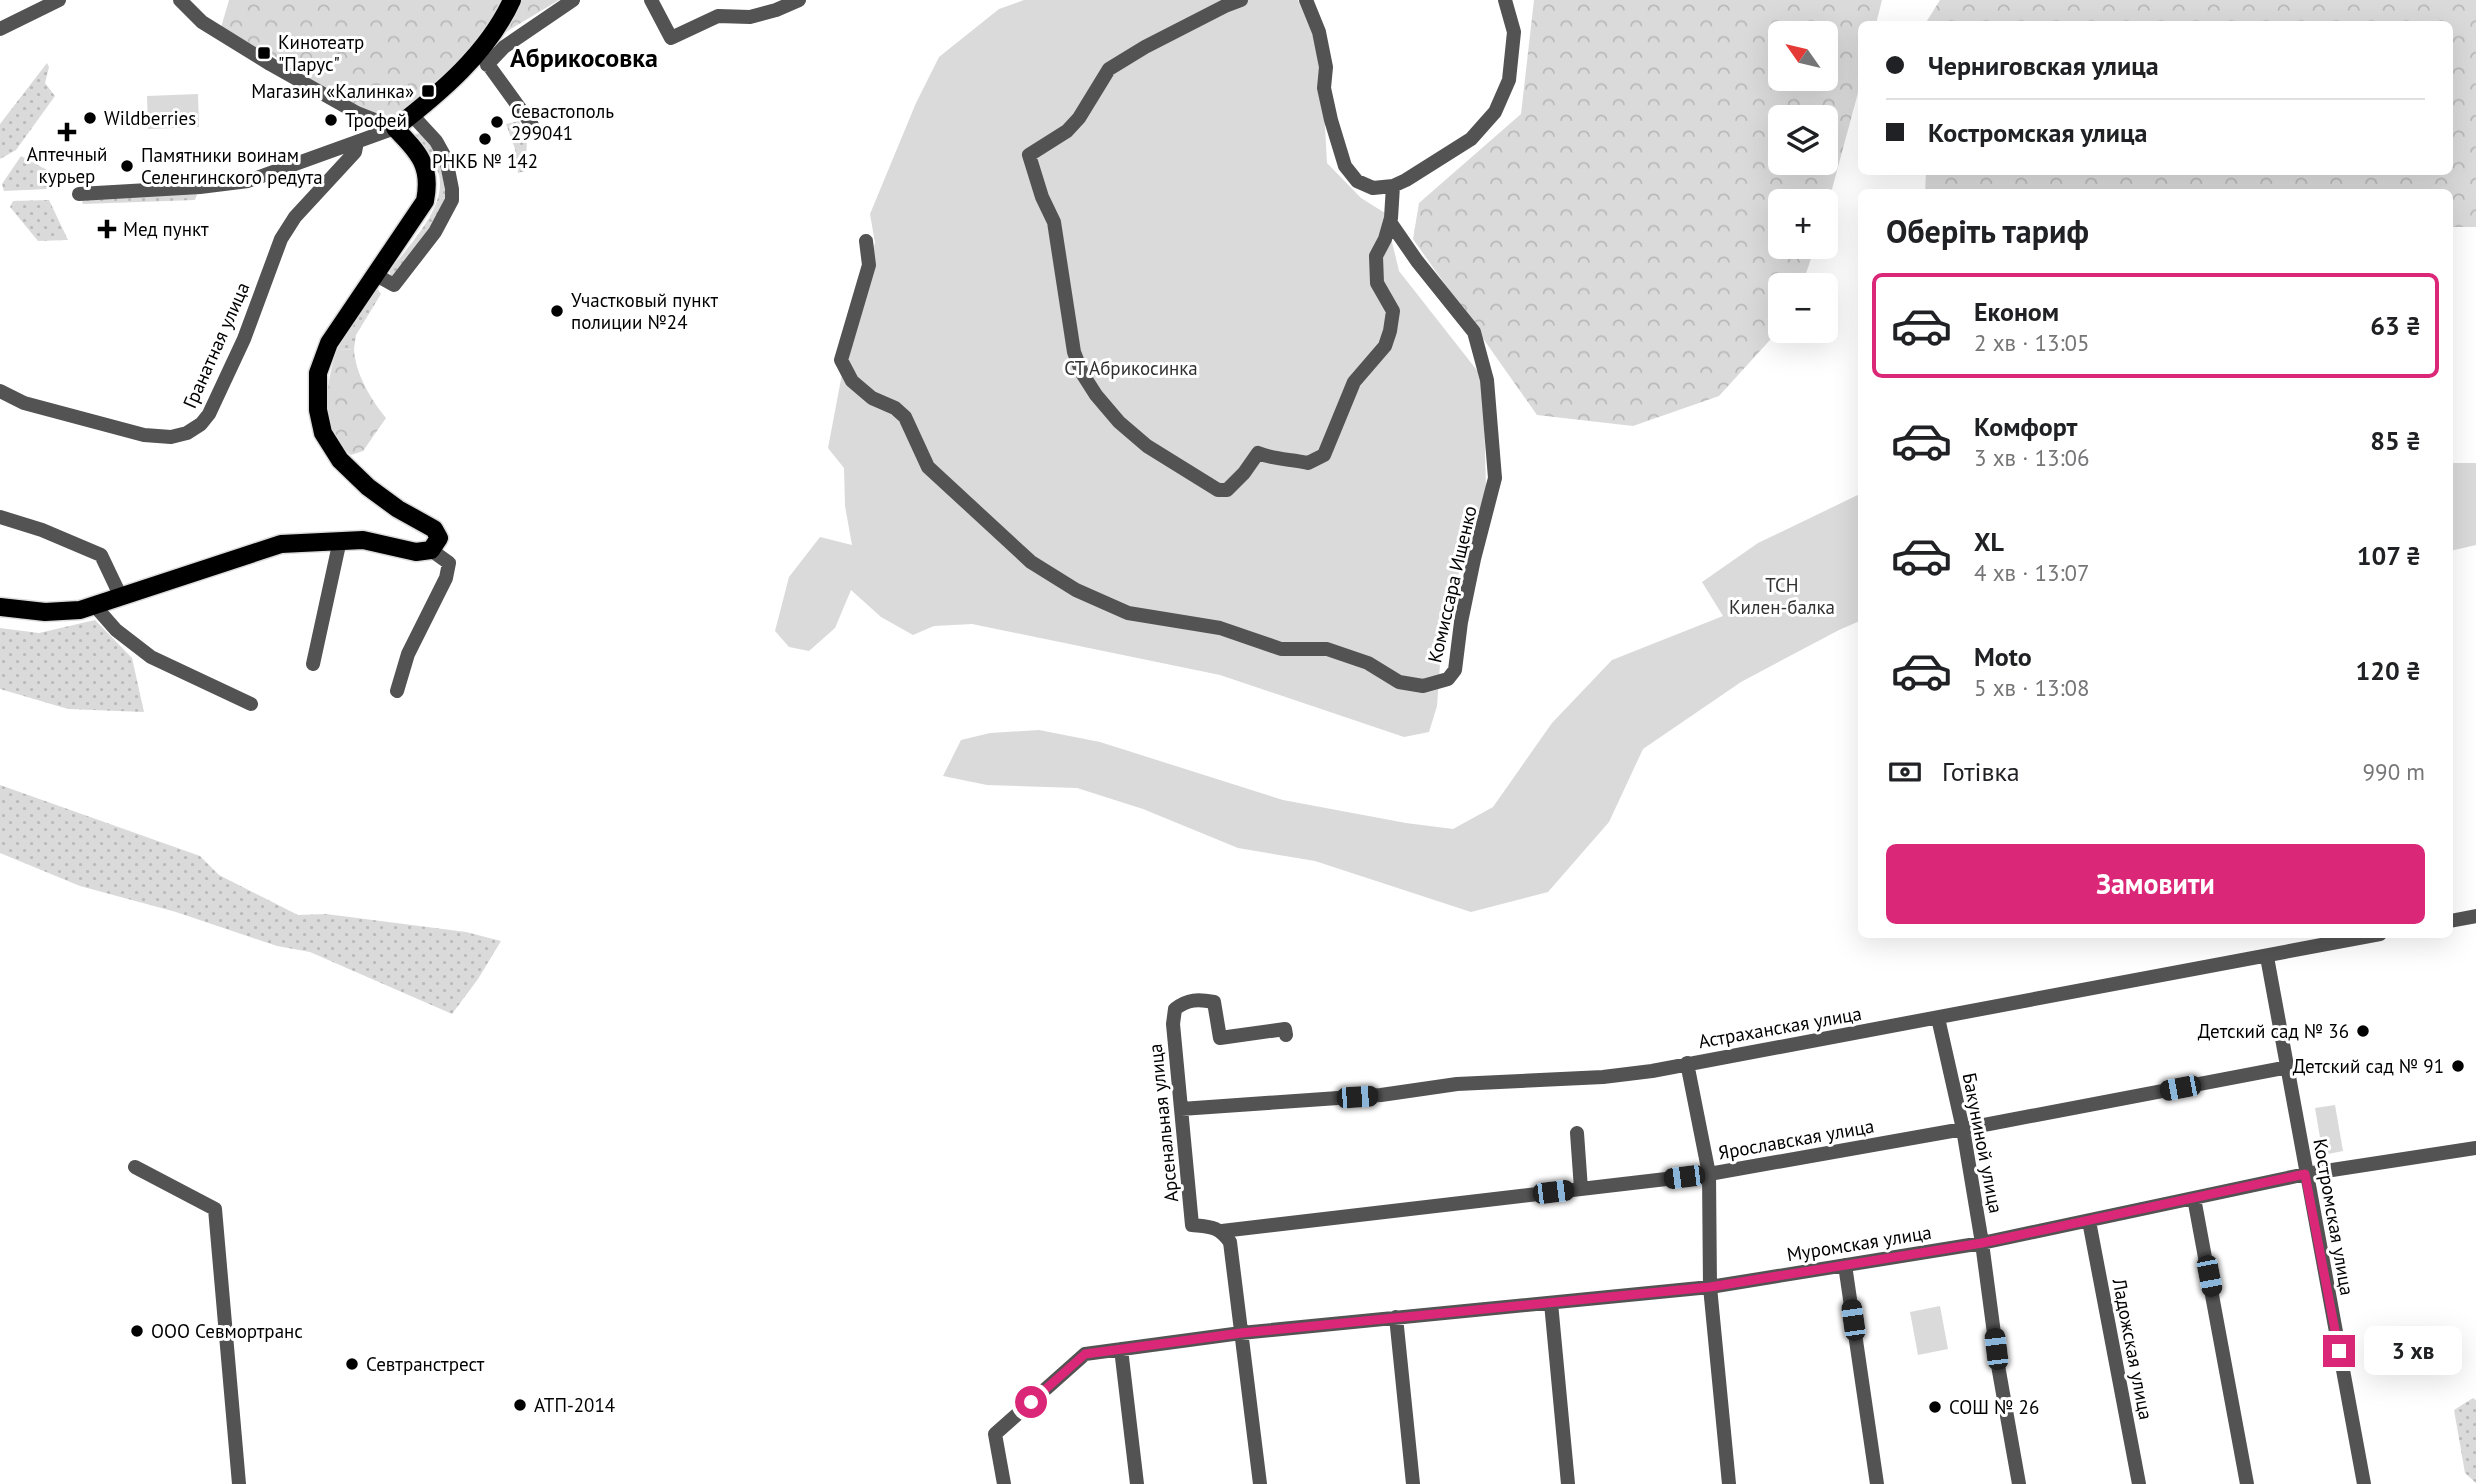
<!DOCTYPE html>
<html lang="uk">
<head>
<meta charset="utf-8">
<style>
	body { margin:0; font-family:"PT Sans",sans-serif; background:#f2f2f2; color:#202124; height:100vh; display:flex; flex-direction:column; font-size:26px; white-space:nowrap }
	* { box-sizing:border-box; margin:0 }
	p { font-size:23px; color:#757577 }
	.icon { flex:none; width:38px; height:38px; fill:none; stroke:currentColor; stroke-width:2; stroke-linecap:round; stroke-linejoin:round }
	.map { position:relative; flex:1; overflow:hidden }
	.panel { position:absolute; left:1858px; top:189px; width:595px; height:749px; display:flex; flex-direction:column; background:#fff; border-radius:10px; box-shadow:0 7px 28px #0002 }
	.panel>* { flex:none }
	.top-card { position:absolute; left:1858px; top:21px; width:595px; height:154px; border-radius:10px; box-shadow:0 7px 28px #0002; display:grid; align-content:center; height:154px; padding:0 28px; background:#fff }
	.needle { width:46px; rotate:304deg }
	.buttons { position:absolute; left:1768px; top:21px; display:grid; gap:14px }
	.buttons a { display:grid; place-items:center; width:70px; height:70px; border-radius:10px; background:#fff; box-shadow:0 7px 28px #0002; font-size:35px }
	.end { position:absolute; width:32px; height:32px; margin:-16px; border:9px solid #db2777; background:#fff; box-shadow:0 0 0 4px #fff }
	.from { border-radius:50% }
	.bubble { position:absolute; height:49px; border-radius:10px; background:#fff; box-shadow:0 7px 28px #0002; font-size:23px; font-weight:600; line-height:49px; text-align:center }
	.car { position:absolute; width:21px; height:42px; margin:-21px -10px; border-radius:9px; box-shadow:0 0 5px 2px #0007; background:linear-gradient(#222 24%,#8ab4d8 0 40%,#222 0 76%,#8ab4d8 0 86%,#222 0) }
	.top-card b { display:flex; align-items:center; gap:24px; height:66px; font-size:26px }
	.top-card b+b { border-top:2px solid #e0e0e0 }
	.top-card i { width:18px; height:18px; background:#202124 }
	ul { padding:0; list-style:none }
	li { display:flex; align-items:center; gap:21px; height:105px; margin:0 14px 10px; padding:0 14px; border:4px solid transparent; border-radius:10px }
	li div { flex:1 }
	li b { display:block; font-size:26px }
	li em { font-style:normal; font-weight:600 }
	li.active { border-color:#db2777 }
	li>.icon { width:63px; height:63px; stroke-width:1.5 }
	h2 { padding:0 28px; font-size:32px; line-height:84px }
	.pay { display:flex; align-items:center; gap:18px; height:77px; padding:0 28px; font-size:26px }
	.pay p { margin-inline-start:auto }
	.button { display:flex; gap:14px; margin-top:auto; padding:14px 28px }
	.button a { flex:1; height:80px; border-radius:10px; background:#db2777; color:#fff; font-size:28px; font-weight:600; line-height:80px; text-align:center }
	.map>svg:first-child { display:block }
	.grass { fill:url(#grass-dots) }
	.forest { fill:url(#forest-crowns); fill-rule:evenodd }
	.garden { fill:#dadada }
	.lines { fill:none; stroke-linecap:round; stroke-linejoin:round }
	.major-casing { stroke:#dbdbdb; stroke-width:21 }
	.minor { stroke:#535353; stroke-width:14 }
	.major { stroke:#000; stroke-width:18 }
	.route { stroke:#db2777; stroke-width:9 }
	.poi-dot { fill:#000; stroke:#fff; stroke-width:2.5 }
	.labels { text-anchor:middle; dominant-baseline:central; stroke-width:6; stroke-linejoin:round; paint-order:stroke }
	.poi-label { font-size:19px; fill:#000; stroke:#fff; text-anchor:start }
	.street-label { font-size:19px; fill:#000; stroke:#fff }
	.park-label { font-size:19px; fill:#313131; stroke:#fff }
	.district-label { font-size:26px; font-weight:bold; fill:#000; stroke:#fff }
</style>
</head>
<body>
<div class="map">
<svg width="2476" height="1484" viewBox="0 0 2476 1484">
	<defs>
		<pattern id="grass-dots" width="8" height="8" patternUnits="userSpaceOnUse" patternTransform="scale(1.75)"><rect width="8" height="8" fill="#dadada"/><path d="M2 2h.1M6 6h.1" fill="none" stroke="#b9b9b9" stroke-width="1.8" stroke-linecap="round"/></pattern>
		<pattern id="forest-crowns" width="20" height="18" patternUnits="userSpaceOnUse" patternTransform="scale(1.75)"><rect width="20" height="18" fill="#dadada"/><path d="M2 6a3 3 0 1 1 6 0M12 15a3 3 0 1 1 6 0" fill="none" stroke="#b9b9b9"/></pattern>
	</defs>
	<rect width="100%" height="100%" fill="#fff"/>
	<path class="grass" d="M 47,63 L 49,67 L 45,83 L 55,96 L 16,150 L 0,159 L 0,124 Z
		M 519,121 L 527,142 L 525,171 L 518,173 L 515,149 L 506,124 Z
		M 423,133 L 438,151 L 447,202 L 395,278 L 390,276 C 389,267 394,264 400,258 C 416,237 446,204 439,175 C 435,160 421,146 412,134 Z
		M 21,156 L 47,170 L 47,189 L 4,191 L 2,184 Z
		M 198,192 L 195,200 L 83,204 L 82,201 L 84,198 Z
		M 49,200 L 68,240 L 38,241 L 10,207 L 13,201 Z
		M 377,288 L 381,294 L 356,335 L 354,349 L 337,350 Z
		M 95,620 L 132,658 L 144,712 L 68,709 L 0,689 L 0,628 L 39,633 Z
		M 0,785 L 200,856 L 219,875 L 298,915 L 326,914 L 466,932 L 501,941 L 478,979 L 452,1014 L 310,952 L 277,946 L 176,912 L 80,886 L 0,853 Z
		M 2473,1398 L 2476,1400 L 2476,1483 L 2465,1473 L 2454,1410 Z"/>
	<path class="forest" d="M 229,0 L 503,0 C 480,49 436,79 398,115 L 375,118 L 282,65 L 277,58 L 262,48 L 247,47 L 220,31 Z
		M 514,0 L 559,0 L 506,32 L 502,28 Z
		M 1534,0 L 1882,0 L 1876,24 L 1862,24 L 1862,78 L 1825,215 L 1825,201 L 1780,201 L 1780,247 L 1815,247 L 1802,285 L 1780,285 L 1780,329 L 1719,396 L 1633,426 L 1537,415 L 1413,239 L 1419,203 L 1521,114 ZM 1780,33 L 1825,33 L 1825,79 L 1780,79 ZM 1780,117 L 1825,117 L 1825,163 L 1780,163 Z
		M 1940,0 L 2476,0 L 2476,227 L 2450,227 L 2450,192 L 1925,192 L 1926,172 L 2450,172 L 2450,24 L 1925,24 Z
		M 354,349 C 355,373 371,400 386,418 L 363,451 L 351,455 C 318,428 325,386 337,350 Z"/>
	<path class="garden" d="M 1024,0 L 1298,0 L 1321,55 L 1327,163 L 1361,198 L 1385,213 L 1399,271 L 1483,378 L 1486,489 L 1443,623 L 1437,706 L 1429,732 L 1404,737 L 1220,675 L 972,624 L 934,626 L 913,635 L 881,617 L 851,590 L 835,628 L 809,651 L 789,647 L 775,631 L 789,577 L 820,537 L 852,545 L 845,506 L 844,468 L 828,448 L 856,300 L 875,243 L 870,214 L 916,103 L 939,57 L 999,9 Z
		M 198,94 L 199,127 L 148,129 L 147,96 Z
		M 2450,463 L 2476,463 L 2476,545 L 2450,551 Z
		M 1862,493 L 1862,620 L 1839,630 L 1741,682 L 1643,749 L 1609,822 L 1548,892 L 1471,912 L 1315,861 L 1238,848 L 1143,809 L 1077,788 L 987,785 L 943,776 L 961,740 L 990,733 L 1039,730 L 1100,742 L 1283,800 L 1406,823 L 1453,829 L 1493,807 L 1552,723 L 1612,660 L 1723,616 L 1702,582 L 1758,543 Z
		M 2335,1105 L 2343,1151 L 2323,1155 L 2315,1108 Z
		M 1940,1306 L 1948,1349 L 1918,1355 L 1910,1312 Z"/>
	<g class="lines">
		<defs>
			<path id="major" d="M 0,607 L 45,612 L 80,610 L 281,544 L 363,540 L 416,552 L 431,550 L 439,538 L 434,529 L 398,509 L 368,487 L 340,460 L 323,433 L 318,410 L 318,373 L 329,343 L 425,201 C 432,166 419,153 395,128 C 440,93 488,53 512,0"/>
		</defs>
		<use href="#major" class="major-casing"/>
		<path class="minor" d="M 180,0 L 202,22 L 270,64 L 357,113 L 395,128
			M 651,0 L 671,38 L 718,16 L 750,17 L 776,10 L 799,0
			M 1241,0 L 1225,6 L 1145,47 L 1109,69 L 1079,118 L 1067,131 L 1029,155 L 1042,197 L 1054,222 L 1074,352 L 1082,373 L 1096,395 L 1119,422 L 1147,446 L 1218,490 L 1227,490 L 1244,473 L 1258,453 C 1275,460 1291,459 1308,463 L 1324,455 L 1354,382 L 1385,346 L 1390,331 L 1393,311 L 1377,283 L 1376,256 L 1385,239 L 1391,218 L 1393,186
			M 1306,0 L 1319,32 L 1326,67 L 1324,88 L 1331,120 L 1345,166 L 1357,181 L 1373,188 L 1393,186 L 1406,180 L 1471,139 L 1495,112 L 1509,80 L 1514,32 L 1505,0
			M 0,29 L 59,0
			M 484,59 L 532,125
			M 487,65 L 504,47 L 573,0
			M 79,194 L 200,187 L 248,181 L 395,128
			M 866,241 L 869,265 L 841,360 L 852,381 L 872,398 L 895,408 L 905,417 L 928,467 L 1031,562 L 1076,590 L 1128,613 L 1220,628 L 1281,649 L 1327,649 L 1368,663 L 1399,682 L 1423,686 L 1448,679 L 1455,670 L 1461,622 L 1474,559 L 1495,478 L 1487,380 L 1474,332 L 1417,261 L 1390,222
			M 376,275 L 394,285 L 435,232 L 452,200 L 452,189 L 446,159 L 436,141 L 412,115
			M 0,391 L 24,403 L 144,435 L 171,437 L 187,433 L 201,424 L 209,414 L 244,339 L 281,239 L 295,217 L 355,152 L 357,142
			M 0,517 L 42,530 L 101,555 L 120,595
			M 94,605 L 116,630 L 151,657 L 251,704
			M 313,664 L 340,540
			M 397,691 L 408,654 L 446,578 L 449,563 L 431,550
			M 2450,921 L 2476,916
			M 2267,957 L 2364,1484
			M 1938,1018 L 1963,1129 L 1982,1243 L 1999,1371 L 2019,1484
			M 1687,1063 L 1709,1174 L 1710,1287 L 1729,1484
			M 1181,1109 L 1381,1095 L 1457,1084 L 1603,1077 L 1652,1071 L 2380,934
			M 1577,1133 L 1581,1189
			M 135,1167 L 215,1209 L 239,1484
			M 2194,1198 L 2247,1484
			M 2089,1221 L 2139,1484
			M 1222,1231 L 1709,1174 L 1963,1129 L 2289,1067
			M 1845,1265 L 1877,1484
			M 1551,1303 L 1568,1484
			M 1396,1317 L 1413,1484
			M 1121,1349 L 1137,1484
			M 1004,1484 L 995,1434 L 1085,1354 L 1241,1333 L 1710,1287 L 1982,1243 L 2306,1174 L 2476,1148
			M 1260,1484 L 1230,1242 C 1218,1226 1211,1227 1192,1225 L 1173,1024 L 1175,1009 C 1188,999 1198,999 1214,1002 L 1220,1038 L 1285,1029 L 1286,1035"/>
		<use href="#major" class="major"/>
	</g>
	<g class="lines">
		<path class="route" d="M 1031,1402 L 1085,1354 L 1241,1333 L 1710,1287 L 1982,1243 L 2305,1174 L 2339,1351"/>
	</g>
	<g class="poi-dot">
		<rect x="257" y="46" width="14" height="14" rx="3.5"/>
		<rect x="421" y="84" width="14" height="14" rx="3.5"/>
		<circle cx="90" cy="118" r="7"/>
		<circle cx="331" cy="120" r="7"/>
		<circle cx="497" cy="122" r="7"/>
		<path d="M63.5 121.5h7v7h7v7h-7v7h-7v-7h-7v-7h7z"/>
		<circle cx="485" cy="139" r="7"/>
		<circle cx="127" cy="166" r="7"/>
		<path d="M103.5 218.5h7v7h7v7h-7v7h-7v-7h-7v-7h7z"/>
		<circle cx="557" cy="311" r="7"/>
		<circle cx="2363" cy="1031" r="7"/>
		<circle cx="2458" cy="1066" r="7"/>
		<circle cx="137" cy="1331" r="7"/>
		<circle cx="352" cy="1364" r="7"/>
		<circle cx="520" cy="1405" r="7"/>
		<circle cx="1935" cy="1407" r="7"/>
	</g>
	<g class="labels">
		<g class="poi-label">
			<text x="278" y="42">Кинотеатр<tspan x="278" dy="22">"Парус"</tspan></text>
			<text x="414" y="91" text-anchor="end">Магазин «Калинка»</text>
			<text x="511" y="111">Севастополь<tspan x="511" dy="22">299041</tspan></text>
			<text x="104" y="118">Wildberries</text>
			<text x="345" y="120">Трофей</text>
			<text x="67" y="154" text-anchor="middle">Аптечный<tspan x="67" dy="22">курьер</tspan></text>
			<text x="141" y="155">Памятники воинам<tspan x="141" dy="22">Селенгинского редута</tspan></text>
			<text x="485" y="161" text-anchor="middle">РНКБ № 142</text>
			<text x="123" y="229">Мед пункт</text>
			<text x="571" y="300">Участковый пункт<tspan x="571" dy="22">полиции №24</tspan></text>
			<text x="2349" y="1031" text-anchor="end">Детский сад № 36</text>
			<text x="2444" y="1066" text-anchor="end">Детский сад № 91</text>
			<text x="151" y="1331">ООО Севмортранс</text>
			<text x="366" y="1364">Севтранстрест</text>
			<text x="534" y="1405">АТП-2014</text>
			<text x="1949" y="1407">СОШ № 26</text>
		</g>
		<g class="street-label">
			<text transform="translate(216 345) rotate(-66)">Гранатная улица</text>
			<text transform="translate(1452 584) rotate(-77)">Комиссара Ищенко</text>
			<text transform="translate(1780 1027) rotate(-10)">Астраханская улица</text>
			<text transform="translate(1163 1123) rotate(-96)">Арсенальная улица</text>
			<text transform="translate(1796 1139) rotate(-10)">Ярославская улица</text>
			<text transform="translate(1983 1143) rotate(79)">Бакуниной улица</text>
			<text transform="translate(2334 1217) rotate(80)">Костромская улица</text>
			<text transform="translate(1859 1243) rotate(-9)">Муромская улица</text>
			<text transform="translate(2133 1349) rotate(79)">Ладожская улица</text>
		</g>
		<g class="park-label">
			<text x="1131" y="368">СТ Абрикосинка</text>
			<text x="1782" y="585">ТСН<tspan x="1782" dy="22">Килен-балка</tspan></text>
		</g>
		<g class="district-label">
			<text x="584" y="57">Абрикосовка</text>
		</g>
	</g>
</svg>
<div class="buttons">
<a><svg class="needle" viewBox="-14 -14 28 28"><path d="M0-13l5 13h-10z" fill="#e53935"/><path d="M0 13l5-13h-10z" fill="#757577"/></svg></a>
<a><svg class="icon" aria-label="layers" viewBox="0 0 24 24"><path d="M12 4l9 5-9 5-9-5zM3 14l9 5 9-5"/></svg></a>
<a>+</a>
<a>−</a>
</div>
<i class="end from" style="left:1031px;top:1402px"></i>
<i class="end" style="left:2339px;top:1351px"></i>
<div class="bubble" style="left:2364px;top:1326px;width:98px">3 хв</div>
<i class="car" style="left:2180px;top:1088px;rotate:259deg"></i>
<i class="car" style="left:1357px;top:1097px;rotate:86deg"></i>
<i class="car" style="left:1684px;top:1177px;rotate:263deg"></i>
<i class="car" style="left:1553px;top:1192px;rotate:83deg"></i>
<i class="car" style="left:2209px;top:1276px;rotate:169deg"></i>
<i class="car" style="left:1853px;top:1320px;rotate:352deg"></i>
<i class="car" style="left:1996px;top:1349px;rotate:353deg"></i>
<div class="top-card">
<b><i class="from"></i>Черниговская улица</b>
<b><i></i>Костромская улица</b>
</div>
<section class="panel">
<h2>Оберіть тариф</h2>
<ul>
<li class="active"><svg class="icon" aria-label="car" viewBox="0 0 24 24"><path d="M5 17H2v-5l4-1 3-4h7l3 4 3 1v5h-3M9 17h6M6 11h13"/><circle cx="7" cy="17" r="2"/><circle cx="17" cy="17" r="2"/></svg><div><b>Економ</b><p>2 хв · 13:05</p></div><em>63 ₴</em></li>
<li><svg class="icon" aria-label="car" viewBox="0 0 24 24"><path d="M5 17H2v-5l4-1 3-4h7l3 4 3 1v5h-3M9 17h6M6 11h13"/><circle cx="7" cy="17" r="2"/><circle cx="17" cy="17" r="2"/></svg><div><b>Комфорт</b><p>3 хв · 13:06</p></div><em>85 ₴</em></li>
<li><svg class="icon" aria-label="car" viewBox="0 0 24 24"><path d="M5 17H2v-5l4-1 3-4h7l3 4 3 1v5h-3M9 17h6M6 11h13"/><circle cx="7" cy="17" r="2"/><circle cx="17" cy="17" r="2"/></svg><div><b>XL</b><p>4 хв · 13:07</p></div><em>107 ₴</em></li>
<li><svg class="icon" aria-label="car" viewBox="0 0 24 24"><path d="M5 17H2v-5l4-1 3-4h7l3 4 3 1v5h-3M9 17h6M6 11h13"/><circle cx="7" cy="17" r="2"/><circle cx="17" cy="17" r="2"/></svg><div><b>Moto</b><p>5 хв · 13:08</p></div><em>120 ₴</em></li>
</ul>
<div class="pay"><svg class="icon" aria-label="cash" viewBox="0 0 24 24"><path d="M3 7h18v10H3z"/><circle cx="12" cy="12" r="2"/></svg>Готівка<p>990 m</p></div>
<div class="button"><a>Замовити</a></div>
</section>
</div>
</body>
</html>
